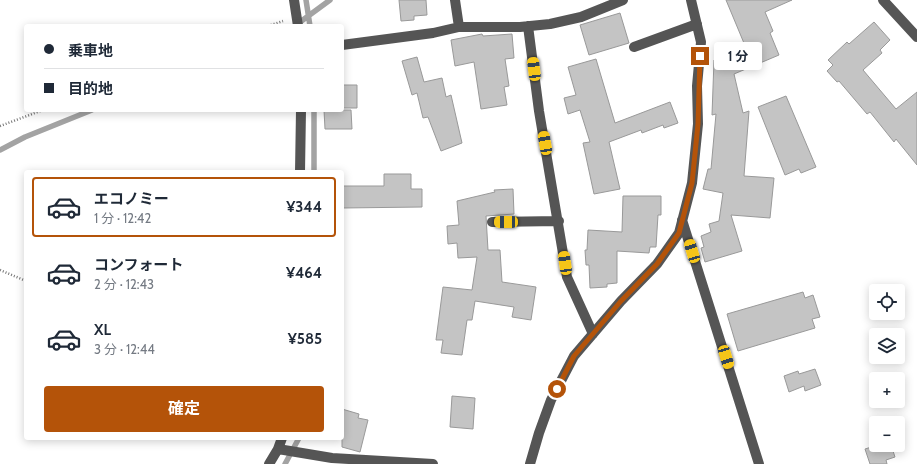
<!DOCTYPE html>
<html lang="ja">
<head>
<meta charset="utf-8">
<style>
	body { margin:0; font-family:Cabin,"Noto Sans JP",sans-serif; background:#f6f6f7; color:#1f2937; height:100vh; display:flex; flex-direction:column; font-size:15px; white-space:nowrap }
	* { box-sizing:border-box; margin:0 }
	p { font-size:13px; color:#747a83 }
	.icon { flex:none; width:22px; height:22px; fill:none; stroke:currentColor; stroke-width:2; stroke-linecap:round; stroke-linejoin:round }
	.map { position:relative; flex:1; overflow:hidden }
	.details { position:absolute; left:24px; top:170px; width:320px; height:270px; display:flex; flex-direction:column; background:#fff; border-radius:4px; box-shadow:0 2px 10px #0003 }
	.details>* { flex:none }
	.hud { position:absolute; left:24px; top:24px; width:320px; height:88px; border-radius:4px; box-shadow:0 2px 10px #0003; display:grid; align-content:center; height:88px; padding:0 20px; background:#fff }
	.buttons { position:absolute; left:869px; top:284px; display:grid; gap:8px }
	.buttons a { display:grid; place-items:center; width:36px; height:36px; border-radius:4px; background:#fff; box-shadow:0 2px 10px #0003; font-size:20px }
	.end { position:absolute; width:18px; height:18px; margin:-9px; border:5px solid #b45309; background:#fff; box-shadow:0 0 0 2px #fff }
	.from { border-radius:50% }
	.bubble { position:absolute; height:28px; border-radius:4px; background:#fff; box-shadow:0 2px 10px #0003; font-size:13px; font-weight:700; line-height:28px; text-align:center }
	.car { position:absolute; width:12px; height:24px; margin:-12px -6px; border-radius:5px; box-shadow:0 0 3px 1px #0007; background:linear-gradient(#f5c518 24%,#345 0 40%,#f5c518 0 76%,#345 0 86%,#f5c518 0) }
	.hud b { display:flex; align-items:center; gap:14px; height:38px; font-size:15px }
	.hud b+b { border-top:1px solid #e0e1e3 }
	.hud i { width:10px; height:10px; background:#1f2937 }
	ul { padding:7px 0 0; list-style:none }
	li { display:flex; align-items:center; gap:12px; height:60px; margin:0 8px 6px; padding:0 12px; border:2px solid transparent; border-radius:4px }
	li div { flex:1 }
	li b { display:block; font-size:15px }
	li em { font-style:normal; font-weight:700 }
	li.current { border-color:#b45309 }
	li>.icon { width:36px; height:36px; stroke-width:1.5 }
	.button { display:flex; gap:8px; margin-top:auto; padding:8px 20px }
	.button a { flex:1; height:46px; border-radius:4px; background:#b45309; color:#fff; font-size:16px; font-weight:700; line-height:46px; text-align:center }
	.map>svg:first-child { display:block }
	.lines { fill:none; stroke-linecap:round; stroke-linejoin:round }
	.stream { stroke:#a3a3a3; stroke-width:5.5 }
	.building { fill:#c4c4c4; stroke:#999 }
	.path { stroke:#777; stroke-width:2.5; stroke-dasharray:1 2; stroke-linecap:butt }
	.minor { stroke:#555; stroke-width:10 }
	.route { stroke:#b45309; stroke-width:5 }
</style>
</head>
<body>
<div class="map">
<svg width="917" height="464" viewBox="0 0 917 464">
	<rect width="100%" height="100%" fill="#fff"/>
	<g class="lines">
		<path class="stream" d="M 306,0 L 310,26
			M 296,25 L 330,0
			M 314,110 L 314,172
			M 0,150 L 25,137 L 92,110
			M 285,464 L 299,438"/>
	</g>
	<path class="building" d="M 399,0 L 426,0 L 427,15 L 414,16 L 414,20 L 401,21 Z
		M 726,0 L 792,0 L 765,12 L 773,31 L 770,33 L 779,55 L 734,74 L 743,113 L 749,111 L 744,176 L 774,178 L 770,218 L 731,215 L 742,251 L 705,262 L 701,248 L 704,247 L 701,236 L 711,232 L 709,224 L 719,221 L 723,193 L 703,189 L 708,169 L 711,169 L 716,114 L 712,115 L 714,60 L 746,48 Z
		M 620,13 L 629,43 L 589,55 L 580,25 Z
		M 874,22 L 890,40 L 880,50 L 882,53 L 863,70 L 896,109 L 917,92 L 917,165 L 896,139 L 894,142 L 870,112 L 867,114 L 839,81 L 837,82 L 827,71 L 833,65 L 828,60 L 847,42 L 849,44 Z
		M 482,34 L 483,36 L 512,34 L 514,58 L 505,59 L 509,86 L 504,87 L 507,105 L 481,109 L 474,62 L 455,66 L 451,40 Z
		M 417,57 L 424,82 L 442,78 L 446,97 L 451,95 L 462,143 L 441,151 L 428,117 L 423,118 L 417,93 L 412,95 L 402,61 Z
		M 596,59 L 615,123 L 670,102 L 678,123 L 664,128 L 663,125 L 642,133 L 641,130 L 609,142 L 620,189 L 594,194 L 583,143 L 590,142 L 580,110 L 568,114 L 564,98 L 576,95 L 568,67 Z
		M 342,85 L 357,85 L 357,108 L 342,108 Z
		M 786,96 L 816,167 L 801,173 L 799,169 L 785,175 L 758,107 Z
		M 324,110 L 351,110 L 352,129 L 325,129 Z
		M 384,174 L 411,174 L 411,189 L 422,189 L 422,207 L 342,208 L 342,186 L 384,186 Z
		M 513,189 L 514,214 L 486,216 L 488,250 L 500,250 L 502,282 L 536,287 L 531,320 L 512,317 L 514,307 L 475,301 L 472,320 L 467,320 L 462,355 L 441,353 L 443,340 L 436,340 L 443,287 L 472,290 L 477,257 L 458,258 L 457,243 L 448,244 L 447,226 L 459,225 L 457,201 L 495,192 L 494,190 Z
		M 623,196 L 661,196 L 661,215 L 658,215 L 656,247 L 650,247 L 649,253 L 617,251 L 617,283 L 607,284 L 607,287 L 590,288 L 589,265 L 586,265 L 585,250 L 587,250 L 588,230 L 622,232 Z
		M 803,292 L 805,298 L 813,295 L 820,317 L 812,319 L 815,328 L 738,351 L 727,314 Z
		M 815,369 L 821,385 L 805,391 L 804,386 L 789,392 L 784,376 L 798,371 L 799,374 Z
		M 452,396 L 475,398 L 473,429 L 450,427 Z
		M 342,409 L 359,414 L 358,418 L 368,420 L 360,452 L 342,447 Z
		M 878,445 L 891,445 L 895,457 L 886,460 L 887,464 L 870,464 L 865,449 Z"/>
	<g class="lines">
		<path class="path" d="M 268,26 L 283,21
			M 0,126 L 43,110
			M 0,270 L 26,281"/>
		<path class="minor" d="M 294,0 L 298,26
			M 455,0 L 459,27
			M 883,0 L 917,37
			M 528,26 L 539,111 L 567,277 L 593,334
			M 342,45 L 433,33 L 459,27 L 520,27 L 550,24 L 581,17 L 623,0
			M 634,47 L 697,24
			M 300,172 L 301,110
			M 682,220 L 759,464
			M 492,222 L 559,221
			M 278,449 L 332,458 L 433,464
			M 269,464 L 278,449 L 282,438
			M 530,464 L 539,433 L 551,400 L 574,356 L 621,301 L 657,264 L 679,233 L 692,183 L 698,124 L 697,86 L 701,42 L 691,0"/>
	</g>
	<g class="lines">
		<path class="route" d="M 557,389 L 574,356 L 621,301 L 657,264 L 679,233 L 692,183 L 698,124 L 700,56"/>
	</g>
</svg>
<div class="buttons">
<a><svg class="icon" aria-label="locate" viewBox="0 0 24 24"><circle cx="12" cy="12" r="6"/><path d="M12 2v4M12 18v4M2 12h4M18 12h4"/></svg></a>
<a><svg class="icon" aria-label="layers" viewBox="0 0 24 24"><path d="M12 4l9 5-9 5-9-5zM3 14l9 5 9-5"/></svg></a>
<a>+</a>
<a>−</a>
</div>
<i class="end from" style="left:557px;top:389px"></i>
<i class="end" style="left:700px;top:56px"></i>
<div class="bubble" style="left:714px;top:42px;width:48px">1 分</div>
<i class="car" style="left:534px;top:69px;rotate:353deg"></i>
<i class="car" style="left:545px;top:143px;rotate:350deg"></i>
<i class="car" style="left:506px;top:222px;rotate:270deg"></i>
<i class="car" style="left:692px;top:251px;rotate:343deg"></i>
<i class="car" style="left:565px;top:263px;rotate:352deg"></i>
<i class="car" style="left:726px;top:357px;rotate:163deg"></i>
<div class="hud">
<b><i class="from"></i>乗車地</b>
<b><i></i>目的地</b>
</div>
<section class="details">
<ul>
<li class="current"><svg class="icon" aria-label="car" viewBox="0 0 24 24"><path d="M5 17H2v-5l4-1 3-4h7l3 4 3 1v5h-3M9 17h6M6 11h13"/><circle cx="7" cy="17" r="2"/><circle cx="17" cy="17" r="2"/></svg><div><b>エコノミー</b><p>1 分 · 12:42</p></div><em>¥344</em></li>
<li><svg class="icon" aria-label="car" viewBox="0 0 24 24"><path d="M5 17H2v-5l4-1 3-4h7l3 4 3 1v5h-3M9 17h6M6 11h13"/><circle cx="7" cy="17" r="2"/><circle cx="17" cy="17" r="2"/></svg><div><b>コンフォート</b><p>2 分 · 12:43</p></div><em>¥464</em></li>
<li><svg class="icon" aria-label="car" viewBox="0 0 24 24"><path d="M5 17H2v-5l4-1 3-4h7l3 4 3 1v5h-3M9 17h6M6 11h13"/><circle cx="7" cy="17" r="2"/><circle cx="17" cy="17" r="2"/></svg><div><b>XL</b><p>3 分 · 12:44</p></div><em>¥585</em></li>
</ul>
<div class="button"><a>確定</a></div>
</section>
</div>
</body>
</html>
